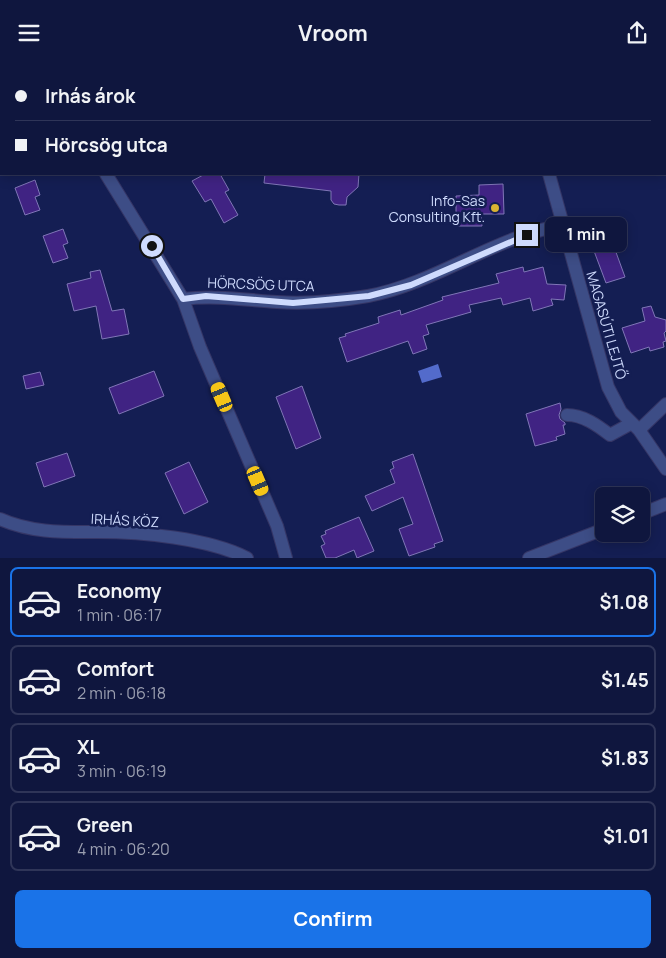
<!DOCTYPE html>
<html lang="en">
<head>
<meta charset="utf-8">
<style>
	body { margin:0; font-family:Manrope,sans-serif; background:#1d2349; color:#f1f3f6; height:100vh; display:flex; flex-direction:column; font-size:19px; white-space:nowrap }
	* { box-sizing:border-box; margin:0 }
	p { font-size:16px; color:#9b9fb0 }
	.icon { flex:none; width:28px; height:28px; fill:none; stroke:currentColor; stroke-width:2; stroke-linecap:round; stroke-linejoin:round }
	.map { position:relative; height:493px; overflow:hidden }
	.panel { display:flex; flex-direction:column; background:#0f163e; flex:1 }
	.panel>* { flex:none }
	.hud { position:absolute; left:0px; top:0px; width:666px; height:110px; box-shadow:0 2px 12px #0003,0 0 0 1px #2f3558; display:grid; align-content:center; height:110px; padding:0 15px; background:#0f163e }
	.buttons { position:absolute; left:595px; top:422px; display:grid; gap:10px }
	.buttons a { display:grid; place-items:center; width:55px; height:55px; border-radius:8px; background:#0f163e; box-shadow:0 2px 12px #0003,0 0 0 1px #2f3558; font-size:25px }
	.end { position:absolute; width:22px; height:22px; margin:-11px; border:6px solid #cfdbfd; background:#111; box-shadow:0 0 0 2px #111 }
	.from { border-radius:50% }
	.bubble { position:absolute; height:35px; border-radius:8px; background:#0f163e; box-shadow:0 2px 12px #0003,0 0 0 1px #2f3558; font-size:16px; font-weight:700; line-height:35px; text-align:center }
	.car { position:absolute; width:15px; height:30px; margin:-15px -8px; border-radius:6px; box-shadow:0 0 4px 1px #0007; background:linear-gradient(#f5c518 24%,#345 0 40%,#f5c518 0 76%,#345 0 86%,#f5c518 0) }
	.hud b { display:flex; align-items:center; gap:18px; height:48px; font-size:19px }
	.hud b+b { border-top:1px solid #2f3558 }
	.hud i { width:12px; height:12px; background:#f1f3f6 }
	ul { padding:9px 0 0; list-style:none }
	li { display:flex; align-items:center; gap:15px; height:70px; margin:0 10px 8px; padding:0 5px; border:2px solid #2f3558; border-radius:8px }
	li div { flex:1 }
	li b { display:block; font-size:19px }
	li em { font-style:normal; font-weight:700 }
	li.on { border-color:#1a73e8 }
	li>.icon { width:45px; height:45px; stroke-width:1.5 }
	.cta { display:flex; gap:10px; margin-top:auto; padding:10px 15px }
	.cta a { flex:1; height:58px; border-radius:8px; background:#1a73e8; color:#fff; font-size:20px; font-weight:700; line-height:58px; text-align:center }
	header { display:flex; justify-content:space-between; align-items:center; height:65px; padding:0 15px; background:#0f163e; font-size:22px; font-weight:700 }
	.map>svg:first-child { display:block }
	.water { fill:#536bcb }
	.building { fill:#402383; stroke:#8076b7 }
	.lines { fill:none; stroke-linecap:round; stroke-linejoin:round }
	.minor-casing { stroke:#353666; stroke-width:14 }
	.minor { stroke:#3d4d86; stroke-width:12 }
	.route { stroke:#cfdbfd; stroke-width:6 }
	.poi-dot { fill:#dab333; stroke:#141e53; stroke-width:2 }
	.labels { text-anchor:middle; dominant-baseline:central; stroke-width:5; stroke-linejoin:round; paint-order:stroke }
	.poi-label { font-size:14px; fill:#cfdbfd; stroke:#141e53; text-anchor:end }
	.street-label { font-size:14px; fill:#cfdbfd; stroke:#141e53 }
</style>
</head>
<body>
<header><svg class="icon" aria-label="menu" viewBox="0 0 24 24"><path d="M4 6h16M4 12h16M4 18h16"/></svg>Vroom<svg class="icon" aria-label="share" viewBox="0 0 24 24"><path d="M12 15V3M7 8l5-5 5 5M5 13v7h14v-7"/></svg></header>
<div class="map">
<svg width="666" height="493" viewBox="0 0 666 493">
	<rect width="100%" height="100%" fill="#141e53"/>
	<path class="water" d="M 438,299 L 442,312 L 422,318 L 418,306 Z"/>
	<path class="building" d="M 205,109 L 220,109 L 229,125 L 225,127 L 238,150 L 224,158 L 211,134 L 205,137 L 192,116 Z
		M 265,109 L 359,109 L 358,122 L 347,132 L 346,140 L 339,140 L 334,139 L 331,135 L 331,126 L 264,118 Z
		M 35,115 L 40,130 L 35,132 L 40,145 L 25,150 L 15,123 Z
		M 503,119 L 504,149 L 481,149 L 482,161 L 456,161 L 456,131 L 479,130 L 479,120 Z
		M 63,164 L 68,178 L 63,180 L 68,193 L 53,198 L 43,171 Z
		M 613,179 L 625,212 L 606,218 L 594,186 Z
		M 523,202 L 524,207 L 543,202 L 547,219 L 566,220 L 564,235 L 551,234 L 553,240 L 533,246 L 530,233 L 503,240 L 501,233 L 469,240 L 471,247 L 426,260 L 429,269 L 423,271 L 427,284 L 413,289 L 408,276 L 347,297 L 339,273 L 346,271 L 345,269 L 379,258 L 378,252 L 400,245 L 401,250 L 443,235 L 442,232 L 499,218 L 496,209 Z
		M 100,205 L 112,246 L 124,244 L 129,269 L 102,274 L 96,241 L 74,246 L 67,219 L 91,213 L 90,207 Z
		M 651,241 L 655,252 L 666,255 L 666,266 L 664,268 L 666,276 L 663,277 L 664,282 L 650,286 L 649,282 L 631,288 L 622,263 L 645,256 L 642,243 Z
		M 154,306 L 164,331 L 119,349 L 109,323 Z
		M 40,307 L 44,320 L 26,324 L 23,311 Z
		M 302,321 L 321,373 L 296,384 L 276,332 Z
		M 560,338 L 561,344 L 559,350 L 560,354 L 565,358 L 565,360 L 563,360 L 565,369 L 556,372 L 557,375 L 535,381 L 526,349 Z
		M 67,388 L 75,411 L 44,422 L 36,398 Z
		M 413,389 L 443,476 L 434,479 L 435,482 L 409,491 L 399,464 L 413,459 L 403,432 L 372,446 L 365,431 L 395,418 L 390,405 L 394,403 L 392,397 Z
		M 189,397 L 208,437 L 184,449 L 165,408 Z
		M 359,452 L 374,486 L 357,493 L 354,485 L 335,493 L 326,493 L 321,481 L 325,479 L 321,471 L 326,469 L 325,466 Z"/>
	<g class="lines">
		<defs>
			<path id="minor" d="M 23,0 L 24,1
				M 498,0 L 499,1
				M 0,57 L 1,56
				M 106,109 L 183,234 L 200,282 L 277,461 L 286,493
				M 549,109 L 608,322 L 621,347 L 639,365 L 666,404
				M 183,234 C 216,230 245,235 277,237 C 307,239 339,236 368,231 C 437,218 495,171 564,160
				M 567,350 C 583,350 597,360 610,370 L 632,358
				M 639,365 L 666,339
				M 641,449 L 666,439
				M 0,454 C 31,468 64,467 97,467 C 141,467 208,473 247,493
				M 529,493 L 604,464"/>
		</defs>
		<use href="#minor" class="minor-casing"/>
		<use href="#minor" class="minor"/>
	</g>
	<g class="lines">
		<path class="route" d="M 152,181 L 183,234 L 206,231 L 293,238 L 369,231 L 411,220 L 527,170"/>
	</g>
	<circle class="poi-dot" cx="495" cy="143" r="5"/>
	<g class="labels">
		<g class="poi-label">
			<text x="485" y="135">Info-Sas<tspan x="485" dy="16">Consulting Kft.</tspan></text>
		</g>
		<g class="street-label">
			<text transform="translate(261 219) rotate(2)">HÖRCSÖG UTCA</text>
			<text transform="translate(607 260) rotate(74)">MAGASÚTI LEJTŐ</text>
			<text transform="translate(125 455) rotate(3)">IRHÁS KÖZ</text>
		</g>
	</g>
</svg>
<div class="buttons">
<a><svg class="icon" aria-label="layers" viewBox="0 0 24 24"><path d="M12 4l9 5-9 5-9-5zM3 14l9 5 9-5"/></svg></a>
</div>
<i class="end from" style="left:152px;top:181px"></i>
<i class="end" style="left:527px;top:170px"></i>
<div class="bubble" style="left:545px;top:152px;width:82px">1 min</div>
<i class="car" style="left:222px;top:332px;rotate:337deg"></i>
<i class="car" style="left:258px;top:416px;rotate:157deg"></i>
<div class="hud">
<b><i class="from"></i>Irhás árok</b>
<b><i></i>Hörcsög utca</b>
</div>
</div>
<section class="panel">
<ul>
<li class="on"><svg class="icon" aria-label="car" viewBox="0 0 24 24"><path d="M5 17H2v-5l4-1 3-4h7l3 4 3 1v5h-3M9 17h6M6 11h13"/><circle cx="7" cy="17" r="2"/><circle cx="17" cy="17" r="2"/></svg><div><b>Economy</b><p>1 min · 06:17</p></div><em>$1.08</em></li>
<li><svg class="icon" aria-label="car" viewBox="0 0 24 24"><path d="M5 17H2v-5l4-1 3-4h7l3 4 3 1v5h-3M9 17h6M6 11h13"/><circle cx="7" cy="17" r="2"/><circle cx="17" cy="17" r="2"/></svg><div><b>Comfort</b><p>2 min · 06:18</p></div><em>$1.45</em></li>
<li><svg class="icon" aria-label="car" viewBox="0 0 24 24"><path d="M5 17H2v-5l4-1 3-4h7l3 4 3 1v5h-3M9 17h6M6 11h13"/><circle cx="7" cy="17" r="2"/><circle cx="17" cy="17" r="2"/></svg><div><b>XL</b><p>3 min · 06:19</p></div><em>$1.83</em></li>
<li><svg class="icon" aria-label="car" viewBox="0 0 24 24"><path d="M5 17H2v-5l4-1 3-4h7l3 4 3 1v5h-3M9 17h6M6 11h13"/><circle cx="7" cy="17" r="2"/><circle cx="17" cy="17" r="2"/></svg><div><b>Green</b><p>4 min · 06:20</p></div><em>$1.01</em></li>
</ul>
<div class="cta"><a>Confirm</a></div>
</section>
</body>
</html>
